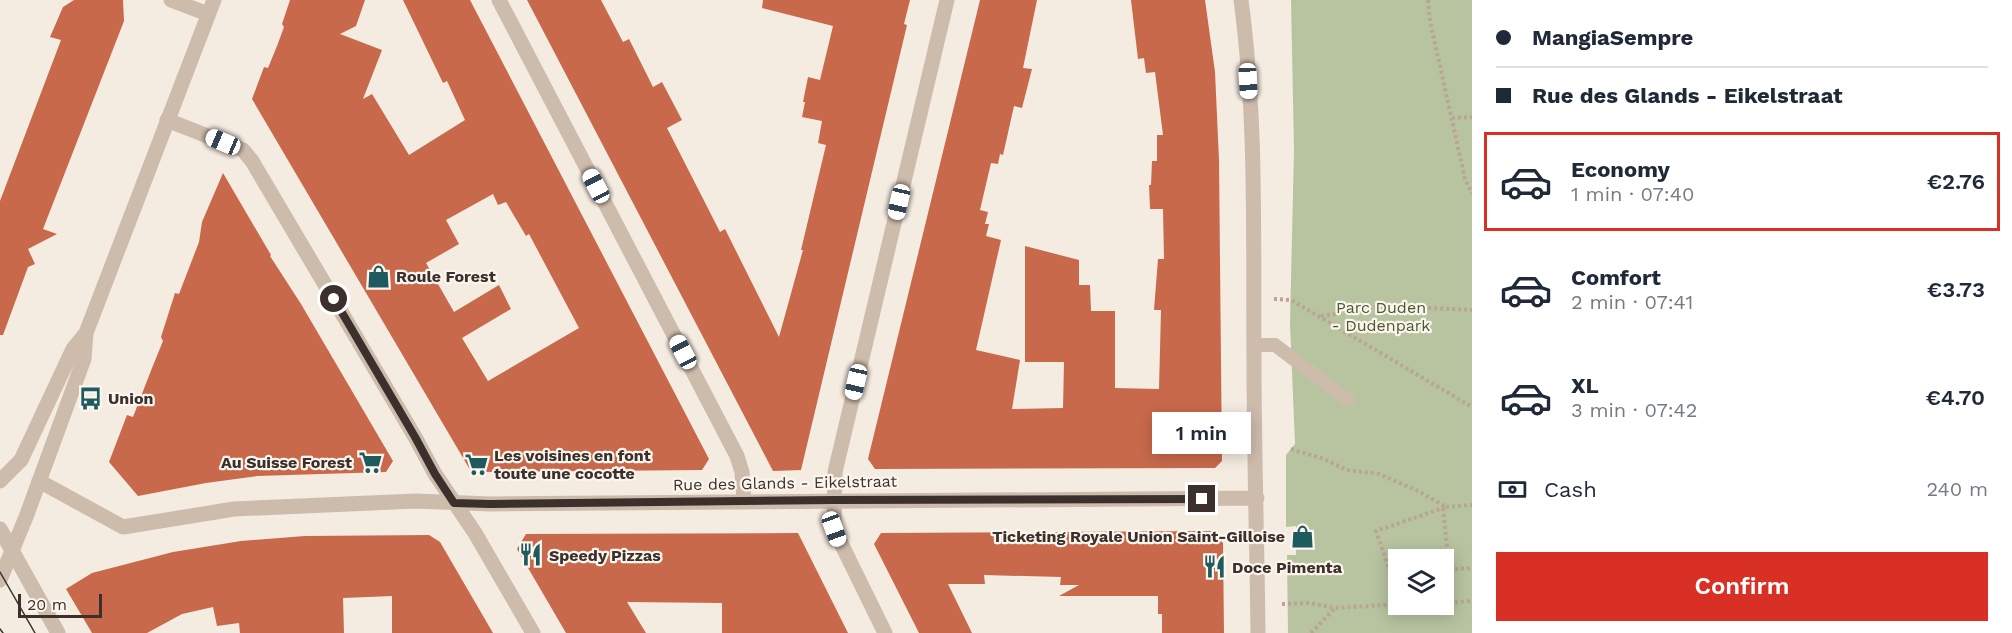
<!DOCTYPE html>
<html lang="en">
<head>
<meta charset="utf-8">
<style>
	body { margin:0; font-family:"Work Sans",sans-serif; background:#f6f6f7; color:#1f2937; height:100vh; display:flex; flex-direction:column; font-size:22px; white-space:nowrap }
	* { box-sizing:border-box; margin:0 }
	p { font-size:20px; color:#747a83 }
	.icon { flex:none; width:33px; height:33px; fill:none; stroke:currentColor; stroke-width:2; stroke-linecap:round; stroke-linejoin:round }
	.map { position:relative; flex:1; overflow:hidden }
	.details { display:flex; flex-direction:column; background:#fff; width:540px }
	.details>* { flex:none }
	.banner { display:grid; align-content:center; height:132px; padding:0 24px; background:#fff }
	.tools { position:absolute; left:1388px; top:549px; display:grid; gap:12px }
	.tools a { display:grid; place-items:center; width:66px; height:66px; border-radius:0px; background:#fff; box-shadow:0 3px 15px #0003; font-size:30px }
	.scale { position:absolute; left:18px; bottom:15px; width:84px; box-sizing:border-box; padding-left:6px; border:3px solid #3b302b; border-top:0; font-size:16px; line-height:21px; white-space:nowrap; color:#3b302b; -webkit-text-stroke:4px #fbf5ee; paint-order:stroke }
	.end { position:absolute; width:27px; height:27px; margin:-14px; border:8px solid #3b302b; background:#fff; box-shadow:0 0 0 3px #fff }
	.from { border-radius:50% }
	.bubble { position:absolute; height:42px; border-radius:0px; background:#fff; box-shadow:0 3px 15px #0003; font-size:20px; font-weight:600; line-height:42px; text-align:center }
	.car { position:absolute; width:18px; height:36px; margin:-18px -9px; border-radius:8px; box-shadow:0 0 4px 2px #0007; background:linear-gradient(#fff 24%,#345 0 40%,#fff 0 76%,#345 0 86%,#fff 0) }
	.banner b { display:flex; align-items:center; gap:21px; height:57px; font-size:22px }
	.banner b+b { border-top:2px solid #e0e1e3 }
	.banner i { width:15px; height:15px; background:#1f2937 }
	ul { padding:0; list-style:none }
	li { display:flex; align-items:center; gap:18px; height:99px; margin:0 12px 9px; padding:0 12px; border:3px solid transparent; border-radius:0px }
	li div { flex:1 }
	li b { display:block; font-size:22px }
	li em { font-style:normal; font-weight:600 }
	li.selected { border-color:#d93025 }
	li>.icon { width:54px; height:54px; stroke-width:1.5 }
	.pay { display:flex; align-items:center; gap:15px; height:66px; padding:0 24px; font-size:22px }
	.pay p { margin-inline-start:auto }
	.action { display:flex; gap:12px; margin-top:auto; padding:12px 24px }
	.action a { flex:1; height:69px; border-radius:0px; background:#d93025; color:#fff; font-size:24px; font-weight:600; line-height:69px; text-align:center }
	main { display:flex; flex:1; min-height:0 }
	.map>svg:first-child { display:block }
	.green { fill:#b8c4a0; fill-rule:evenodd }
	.building { fill:#c8694b; fill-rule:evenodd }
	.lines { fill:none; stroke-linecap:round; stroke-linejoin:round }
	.path { stroke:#b9a596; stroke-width:4; stroke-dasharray:3 3; stroke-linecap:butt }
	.service { stroke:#cdbbac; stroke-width:14 }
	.minor { stroke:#cdbbac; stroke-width:15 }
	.tertiary { stroke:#cdbbac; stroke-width:15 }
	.tram { stroke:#3b302b; stroke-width:1.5 }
	.route { stroke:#3b302b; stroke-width:8 }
	.labels { text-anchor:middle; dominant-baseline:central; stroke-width:4.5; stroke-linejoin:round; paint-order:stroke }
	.poi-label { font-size:16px; font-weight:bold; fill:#3b302b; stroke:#fbf5ee; text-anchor:start }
	.park-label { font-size:16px; fill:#4a5a2e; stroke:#fbf5ee }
	.street-label { font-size:16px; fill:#3b302b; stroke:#fbf5ee }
</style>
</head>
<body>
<main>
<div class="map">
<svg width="1472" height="633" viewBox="0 0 1472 633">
	<rect width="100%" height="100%" fill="#f4ebe1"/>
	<path class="green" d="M 1291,0 L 1472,0 L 1472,633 L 1288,633 L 1287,555 L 1296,555 L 1296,526 L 1286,527 L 1286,455 L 1295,444 L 1290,323 L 1294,150 ZM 1398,560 L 1443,560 L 1443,604 L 1398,604 Z"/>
	<path class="building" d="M 74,0 L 123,0 L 124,21 L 43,229 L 57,234 L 28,249 L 35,264 L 28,267 L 3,335 L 0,335 L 0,201 L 61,40 L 50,37 L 63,7 Z
		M 290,0 L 365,0 L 356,26 L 340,34 L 382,50 L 363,99 L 372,94 L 409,155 L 465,120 L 447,81 L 443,83 L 403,0 L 470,0 L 709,459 L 702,470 L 477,472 L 469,468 L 252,99 L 264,67 L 268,68 L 277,46 L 284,27 L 282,24 ZM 493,194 L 498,205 L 506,202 L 526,236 L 529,234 L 579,328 L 488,381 L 462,338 L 511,309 L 499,285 L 454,312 L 426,263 L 459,244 L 446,220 Z
		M 527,0 L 601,0 L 623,42 L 629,39 L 653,87 L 662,82 L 682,120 L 667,128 L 720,232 L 725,229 L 779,337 L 803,250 L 801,250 L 826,145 L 818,143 L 822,121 L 802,117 L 805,102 L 803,102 L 808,77 L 820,80 L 833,26 L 762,8 L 763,0 L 910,0 L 904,24 L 907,25 L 801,470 L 773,471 Z
		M 980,0 L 1037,0 L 1023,68 L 1032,69 L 1022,108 L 1014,106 L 1003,155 L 1000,154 L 998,164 L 991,163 L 980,210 L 988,212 L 985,224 L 989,224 L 986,236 L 1001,240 L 976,350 L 1020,360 L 1012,409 L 1063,408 L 1064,362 L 1025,362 L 1025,246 L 1079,260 L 1079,285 L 1090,285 L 1091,311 L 1115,311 L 1115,388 L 1159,389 L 1161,310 L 1154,310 L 1158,259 L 1164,259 L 1163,209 L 1150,209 L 1149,185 L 1151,185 L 1152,161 L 1157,161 L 1157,135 L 1163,135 L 1155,72 L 1146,73 L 1144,58 L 1138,59 L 1131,0 L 1205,0 L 1215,72 L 1219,160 L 1222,461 L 1215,468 L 875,469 L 868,459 Z
		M 223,173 L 271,255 L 270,256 L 301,304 L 393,461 L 386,472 L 257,476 L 206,483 L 138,496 L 109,462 L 127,415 L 133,417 L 152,368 L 163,341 L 161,337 L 175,293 L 179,294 L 199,242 L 202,222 Z
		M 1212,531 L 1223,543 L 1224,633 L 1162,633 L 1162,614 L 1158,614 L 1158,596 L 1059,596 L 1079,585 L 1060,585 L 1061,577 L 984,575 L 985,584 L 948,584 L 972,633 L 919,633 L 874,544 L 881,533 Z
		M 798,533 L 848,633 L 722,633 L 722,603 L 627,602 L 646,633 L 566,633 L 517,549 L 526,534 Z
		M 429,535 L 440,542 L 493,633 L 392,633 L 392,596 L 343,598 L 344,633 L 240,633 L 239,623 L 217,626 L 213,607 L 182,614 L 147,633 L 92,633 L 66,589 L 92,573 L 173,552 L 241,541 L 305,536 Z"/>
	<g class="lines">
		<path class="path" d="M 1428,0 L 1430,21 L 1465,179 L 1472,194
			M 1452,118 L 1472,117
			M 1274,299 L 1291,300 L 1472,407
			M 1321,316 L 1387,306 L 1472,310
			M 1291,449 L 1324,459 L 1347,470 L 1379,474 L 1418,491 L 1446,507 L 1376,531 L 1394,583 L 1396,605
			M 1446,507 L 1472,505
			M 1443,508 L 1449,568
			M 1443,570 L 1472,568
			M 1443,603 L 1472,601
			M 1282,604 L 1309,603 L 1335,608 L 1403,604
			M 1311,633 L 1334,609"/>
		<path class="service" d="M 1254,345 L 1275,345 L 1348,400"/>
		<path class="minor" d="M 171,0 L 208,14
			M 499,0 L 737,456 L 742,472 L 744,501
			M 1241,0 C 1257,119 1253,240 1254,360 C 1254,451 1257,542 1258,633
			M 167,120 L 243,150 L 252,161 L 415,437 L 435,474 L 475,533 L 533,633
			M 39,481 L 123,527 L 234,509 L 416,501 L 490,504 L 1257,498
			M 885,633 L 834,529 L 835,472 L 947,0"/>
		<path class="tertiary" d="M 0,481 L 21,460 L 73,349 L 86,333
			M 0,529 L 58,633
			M 0,580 L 26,517 L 84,359 L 86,333 L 214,0"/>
		<path class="tram" d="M 0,572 L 35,633
			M 0,629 L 3,633"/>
	</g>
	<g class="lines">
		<path class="route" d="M 334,299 L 415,437 L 435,474 L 454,503 L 490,504 L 834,500 L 1202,499"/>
	</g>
	<defs>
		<symbol id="shop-bare" viewBox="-9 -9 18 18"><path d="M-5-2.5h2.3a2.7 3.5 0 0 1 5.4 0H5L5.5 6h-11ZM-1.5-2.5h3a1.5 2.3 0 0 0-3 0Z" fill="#1f5a5e" stroke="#fbf5ee" stroke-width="2.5" paint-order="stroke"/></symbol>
		<symbol id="bus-bare" viewBox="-9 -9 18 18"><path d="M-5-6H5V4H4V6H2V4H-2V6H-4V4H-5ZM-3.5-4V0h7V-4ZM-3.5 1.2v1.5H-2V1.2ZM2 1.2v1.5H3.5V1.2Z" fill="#1f5a5e" stroke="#fbf5ee" stroke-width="2.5" paint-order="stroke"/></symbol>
		<symbol id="supermarket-bare" viewBox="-9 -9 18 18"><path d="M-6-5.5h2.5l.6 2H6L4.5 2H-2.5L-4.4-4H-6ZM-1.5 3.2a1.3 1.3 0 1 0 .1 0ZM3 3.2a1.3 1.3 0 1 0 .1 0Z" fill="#1f5a5e" stroke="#fbf5ee" stroke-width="2.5" paint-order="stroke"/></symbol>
		<symbol id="restaurant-bare" viewBox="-9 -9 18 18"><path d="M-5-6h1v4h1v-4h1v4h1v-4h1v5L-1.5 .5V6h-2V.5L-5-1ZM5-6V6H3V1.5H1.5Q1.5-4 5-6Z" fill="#1f5a5e" stroke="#fbf5ee" stroke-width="2.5" paint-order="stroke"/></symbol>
	</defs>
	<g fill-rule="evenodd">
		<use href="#shop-bare" x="362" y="260" width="33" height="33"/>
		<use href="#bus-bare" x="74" y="382" width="33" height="33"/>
		<use href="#supermarket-bare" x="354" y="446" width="33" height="33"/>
		<use href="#supermarket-bare" x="460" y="448" width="33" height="33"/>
		<use href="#shop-bare" x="1286" y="520" width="33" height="33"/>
		<use href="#restaurant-bare" x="514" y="538" width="33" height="33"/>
		<use href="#restaurant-bare" x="1198" y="550" width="33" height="33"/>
	</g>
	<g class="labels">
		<g class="poi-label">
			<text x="396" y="276">Roule Forest</text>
			<text x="108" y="398">Union</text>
			<text x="494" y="455">Les voisines en font<tspan x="494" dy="18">toute une cocotte</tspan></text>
			<text x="352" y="462" text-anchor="end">Au Suisse Forest</text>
			<text x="1285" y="536" text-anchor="end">Ticketing Royale Union Saint-Gilloise</text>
			<text x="549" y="555">Speedy Pizzas</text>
			<text x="1232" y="567">Doce Pimenta</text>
		</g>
		<g class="park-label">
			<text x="1381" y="307">Parc Duden<tspan x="1381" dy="18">- Dudenpark</tspan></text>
		</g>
		<g class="street-label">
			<text transform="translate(785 483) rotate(-1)">Rue des Glands - Eikelstraat</text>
		</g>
	</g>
</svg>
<div class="tools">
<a><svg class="icon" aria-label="layers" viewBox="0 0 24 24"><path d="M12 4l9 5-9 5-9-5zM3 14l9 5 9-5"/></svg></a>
</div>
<div class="scale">20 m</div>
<i class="end from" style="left:334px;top:299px"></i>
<i class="end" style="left:1202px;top:499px"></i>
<div class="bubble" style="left:1152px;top:412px;width:99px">1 min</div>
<i class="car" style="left:1248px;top:81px;rotate:177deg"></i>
<i class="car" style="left:223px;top:142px;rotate:293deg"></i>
<i class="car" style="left:596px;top:186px;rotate:332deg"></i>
<i class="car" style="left:899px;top:202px;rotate:193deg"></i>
<i class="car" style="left:683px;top:352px;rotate:332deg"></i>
<i class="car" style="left:856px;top:382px;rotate:193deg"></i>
<i class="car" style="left:834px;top:529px;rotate:160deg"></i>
</div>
<section class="details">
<div class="banner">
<b><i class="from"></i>MangiaSempre</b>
<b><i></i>Rue des Glands - Eikelstraat</b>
</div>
<ul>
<li class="selected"><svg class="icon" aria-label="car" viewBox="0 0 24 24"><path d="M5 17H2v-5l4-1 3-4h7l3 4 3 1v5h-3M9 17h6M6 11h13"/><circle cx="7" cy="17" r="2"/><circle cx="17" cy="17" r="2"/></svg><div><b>Economy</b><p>1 min · 07:40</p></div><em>€2.76</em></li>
<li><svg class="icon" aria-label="car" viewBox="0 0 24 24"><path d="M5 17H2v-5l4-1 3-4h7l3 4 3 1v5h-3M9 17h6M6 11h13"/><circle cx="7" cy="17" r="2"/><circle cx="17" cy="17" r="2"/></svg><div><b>Comfort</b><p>2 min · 07:41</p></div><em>€3.73</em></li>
<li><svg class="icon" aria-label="car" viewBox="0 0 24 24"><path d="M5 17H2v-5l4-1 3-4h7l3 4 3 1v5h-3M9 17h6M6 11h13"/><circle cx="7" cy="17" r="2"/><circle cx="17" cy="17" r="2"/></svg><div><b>XL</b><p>3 min · 07:42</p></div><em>€4.70</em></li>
</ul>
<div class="pay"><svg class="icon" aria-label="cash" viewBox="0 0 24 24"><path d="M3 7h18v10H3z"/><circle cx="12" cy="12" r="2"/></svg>Cash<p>240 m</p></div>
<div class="action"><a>Confirm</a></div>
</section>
</main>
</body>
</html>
